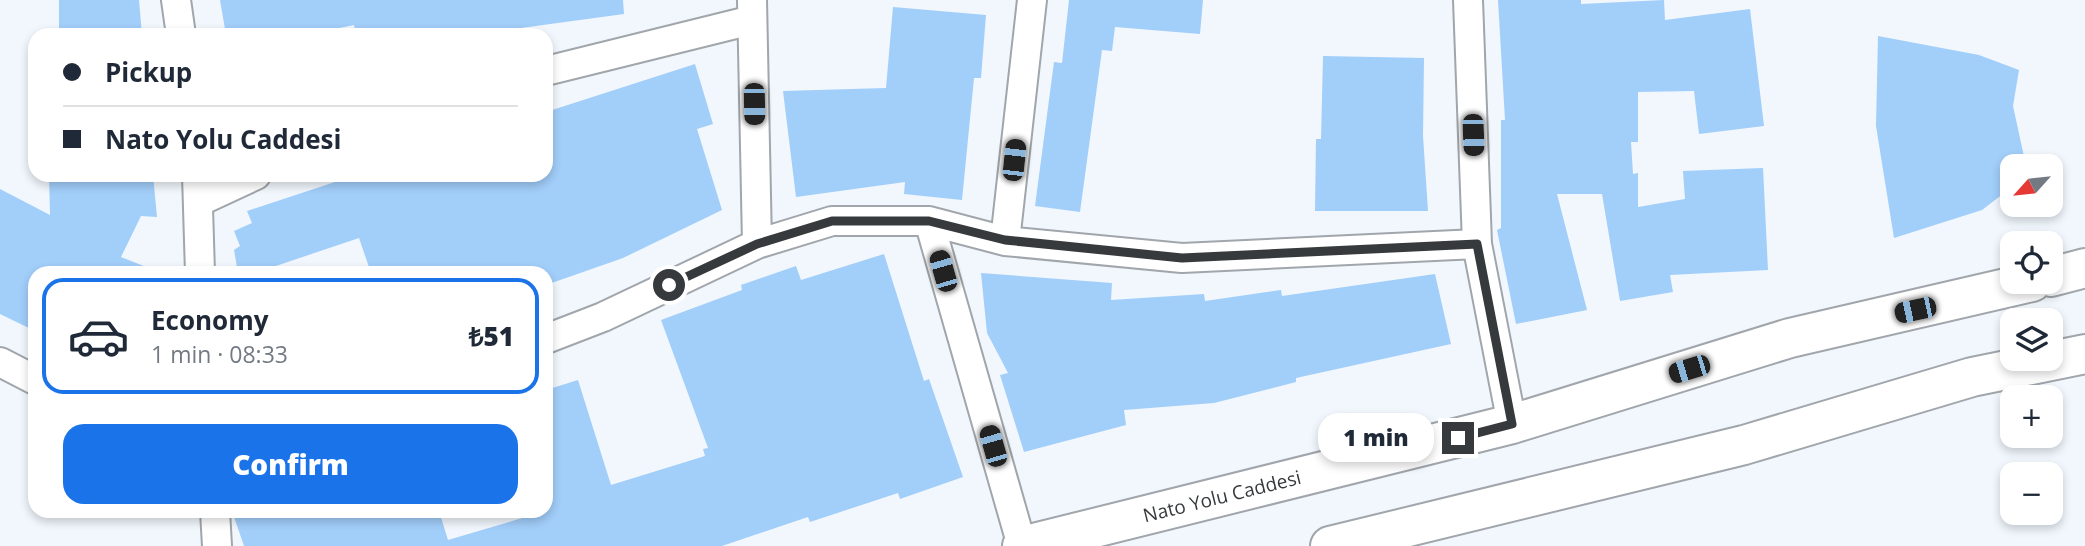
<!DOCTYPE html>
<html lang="en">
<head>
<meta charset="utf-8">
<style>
	body { margin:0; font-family:"Open Sans",sans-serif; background:#f6f6f7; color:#1f2937; height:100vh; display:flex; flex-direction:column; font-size:26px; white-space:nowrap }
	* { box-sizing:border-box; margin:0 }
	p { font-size:23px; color:#747a83 }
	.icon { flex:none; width:38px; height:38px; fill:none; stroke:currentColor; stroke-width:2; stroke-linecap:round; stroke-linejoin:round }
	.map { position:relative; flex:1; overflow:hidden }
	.drawer { position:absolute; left:28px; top:266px; width:525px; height:252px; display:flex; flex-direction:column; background:#fff; border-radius:21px; box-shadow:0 4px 10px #0003 }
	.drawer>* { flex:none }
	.banner { position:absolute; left:28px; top:28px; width:525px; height:154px; border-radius:21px; box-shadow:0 4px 10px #0003; display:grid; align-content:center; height:154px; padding:0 35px; background:#fff }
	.needle { width:46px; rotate:243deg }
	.buttons { position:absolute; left:2000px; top:154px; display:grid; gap:14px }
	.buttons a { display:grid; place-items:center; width:63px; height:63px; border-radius:14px; background:#fff; box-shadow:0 4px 10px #0003; font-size:35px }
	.end { position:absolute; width:32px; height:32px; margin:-16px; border:9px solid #373a3c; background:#fff; box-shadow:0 0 0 4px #fff }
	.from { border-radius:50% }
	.bubble { position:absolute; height:49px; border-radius:21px; background:#fff; box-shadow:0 4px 10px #0003; font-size:23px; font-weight:800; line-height:49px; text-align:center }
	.car { position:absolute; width:21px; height:42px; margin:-21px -10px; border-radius:9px; box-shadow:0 0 5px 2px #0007; background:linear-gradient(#222 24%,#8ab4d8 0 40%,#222 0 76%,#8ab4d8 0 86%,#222 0) }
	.banner b { display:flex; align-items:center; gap:24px; height:66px; font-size:26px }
	.banner b+b { border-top:2px solid #e0e1e3 }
	.banner i { width:18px; height:18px; background:#1f2937 }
	ul { padding:12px 0 0; list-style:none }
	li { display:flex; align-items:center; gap:21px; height:116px; margin:0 14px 10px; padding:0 21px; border:4px solid transparent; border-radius:21px }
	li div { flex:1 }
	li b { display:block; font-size:26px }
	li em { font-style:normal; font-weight:800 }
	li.current { border-color:#1a73e8 }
	li>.icon { width:63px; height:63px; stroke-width:1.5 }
	.primary-button { display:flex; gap:14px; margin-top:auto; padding:14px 35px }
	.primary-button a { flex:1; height:80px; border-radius:21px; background:#1a73e8; color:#fff; font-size:28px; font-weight:800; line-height:80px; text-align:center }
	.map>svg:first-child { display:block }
	.building { fill:#a2cefa }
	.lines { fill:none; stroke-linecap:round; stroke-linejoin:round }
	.street-casing { stroke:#a0a6ab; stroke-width:32 }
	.secondary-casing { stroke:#a0a6ab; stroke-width:42 }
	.street { stroke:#fff; stroke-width:28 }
	.secondary { stroke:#fff; stroke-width:38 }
	.route { stroke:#373a3c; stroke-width:9 }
	.labels { text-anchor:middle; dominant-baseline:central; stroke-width:6; stroke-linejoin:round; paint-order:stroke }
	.street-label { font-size:19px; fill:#373a3c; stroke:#f1f7fd }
</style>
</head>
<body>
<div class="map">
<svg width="2085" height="546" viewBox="0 0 2085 546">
	<rect width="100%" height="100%" fill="#f1f7fd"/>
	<path class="building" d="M 59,0 L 139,0 L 142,35 L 59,35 Z
		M 220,0 L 623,0 L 624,14 L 498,31 L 498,35 L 356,35 L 354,25 L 306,35 L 297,35 L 296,31 L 269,35 L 226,35 Z
		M 1069,0 L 1203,0 L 1200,34 L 1115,27 L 1112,51 L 1102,50 L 1080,212 L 1035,206 L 1054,62 L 1062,63 Z
		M 1498,0 L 1581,0 L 1581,4 L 1664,0 L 1665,20 L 1750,9 L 1764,126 L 1699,134 L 1694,91 L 1638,92 L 1638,142 L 1631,142 L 1633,174 L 1638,173 L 1638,207 L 1685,199 L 1683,171 L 1763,168 L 1768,270 L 1670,275 L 1673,292 L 1620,301 L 1602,194 L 1557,194 L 1587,310 L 1516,324 L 1497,230 L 1501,228 L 1501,120 L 1505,120 Z
		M 893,7 L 986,15 L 981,78 L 974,78 L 962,200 L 904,194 L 905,182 L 796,197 L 783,91 L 886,88 Z
		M 1878,36 L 1979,55 L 2019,70 L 2013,106 L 2026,166 L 2012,166 L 2012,187 L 1982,210 L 1894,238 L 1876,126 Z
		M 1323,56 L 1424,58 L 1423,136 L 1428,211 L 1315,211 L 1316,139 L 1321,139 Z
		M 695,64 L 713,124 L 697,129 L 722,210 L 623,258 L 546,285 L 546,273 L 371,273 L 359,238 L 255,273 L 238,273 L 234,250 L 240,246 L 234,231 L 252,223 L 247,211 L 341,180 L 339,175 L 546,175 L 546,112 Z
		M 49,175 L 153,175 L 157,217 L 141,216 L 121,257 L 159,272 L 35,273 L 35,331 L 0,314 L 0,189 L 50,215 Z
		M 884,254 L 924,381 L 929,379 L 963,477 L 900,499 L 898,493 L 810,522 L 808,517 L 722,546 L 244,546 L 232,511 L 439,511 L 448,540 L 546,511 L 546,390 L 578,380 L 611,485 L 705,456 L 703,449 L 708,448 L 661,320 L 742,290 L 741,285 L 796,266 L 801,280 Z
		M 981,273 L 1112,283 L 1111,300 L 1204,294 L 1205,301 L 1281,290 L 1282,296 L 1435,274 L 1451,344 L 1296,378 L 1296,382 L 1214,403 L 1124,410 L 1126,425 L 1024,452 L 1000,375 L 1008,373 L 987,333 Z"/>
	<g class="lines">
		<defs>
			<path id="street" d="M 176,0 L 181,35
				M 752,0 L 757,244
				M 546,71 L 752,20
				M 197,175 L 200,273
				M 198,202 L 256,175
				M 929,221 L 1022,546
				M 1005,241 L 1032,0
				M 1477,244 L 1512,424
				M 546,339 L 603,317 L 757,244 L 832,221 L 929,221 L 1005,241 L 1182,258 L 1477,244 L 1468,0
				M 0,362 L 35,380
				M 215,511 L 217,546"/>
			<g id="secondary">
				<path d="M 2051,277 L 2085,268"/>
				<path id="s1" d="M 1022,546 L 1512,424 L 1790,338 L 2032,282"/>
				<path d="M 1330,546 L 1744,445 L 1972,377 L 2085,354"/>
			</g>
		</defs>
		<use href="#street" class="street-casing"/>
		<use href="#secondary" class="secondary-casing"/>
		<use href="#street" class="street"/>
		<use href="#secondary" class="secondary"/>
	</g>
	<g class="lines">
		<path class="route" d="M 669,285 L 757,244 L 832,221 L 929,221 L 1005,240 L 1182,258 L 1477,244 L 1512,424 L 1458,438"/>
	</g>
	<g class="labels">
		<g class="street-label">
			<text stroke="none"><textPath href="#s1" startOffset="206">Nato Yolu Caddesi</textPath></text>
		</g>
	</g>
</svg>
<div class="buttons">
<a><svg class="needle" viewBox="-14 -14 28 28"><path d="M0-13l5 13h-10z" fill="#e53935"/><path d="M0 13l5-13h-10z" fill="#747a83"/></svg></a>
<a><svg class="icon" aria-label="locate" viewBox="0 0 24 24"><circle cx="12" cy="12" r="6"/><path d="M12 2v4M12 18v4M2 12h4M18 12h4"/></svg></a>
<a><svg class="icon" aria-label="layers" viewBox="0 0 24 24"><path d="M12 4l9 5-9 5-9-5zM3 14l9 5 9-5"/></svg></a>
<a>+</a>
<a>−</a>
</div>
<i class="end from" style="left:669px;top:285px"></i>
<i class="end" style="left:1458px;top:438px"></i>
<div class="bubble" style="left:1318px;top:413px;width:116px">1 min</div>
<i class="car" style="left:754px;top:104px;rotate:179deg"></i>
<i class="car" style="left:1473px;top:135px;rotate:178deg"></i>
<i class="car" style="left:1014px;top:160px;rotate:6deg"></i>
<i class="car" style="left:943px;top:271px;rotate:344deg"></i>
<i class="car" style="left:1915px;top:310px;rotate:258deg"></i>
<i class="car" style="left:1689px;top:369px;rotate:253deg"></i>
<i class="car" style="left:993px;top:446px;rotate:344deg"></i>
<div class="banner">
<b><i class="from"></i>Pickup</b>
<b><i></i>Nato Yolu Caddesi</b>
</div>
<section class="drawer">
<ul>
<li class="current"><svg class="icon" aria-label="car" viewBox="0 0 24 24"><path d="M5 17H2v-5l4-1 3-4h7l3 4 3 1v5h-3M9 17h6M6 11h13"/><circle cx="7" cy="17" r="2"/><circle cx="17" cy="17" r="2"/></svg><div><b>Economy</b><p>1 min · 08:33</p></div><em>₺51</em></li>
</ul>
<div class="primary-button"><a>Confirm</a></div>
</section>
</div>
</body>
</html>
